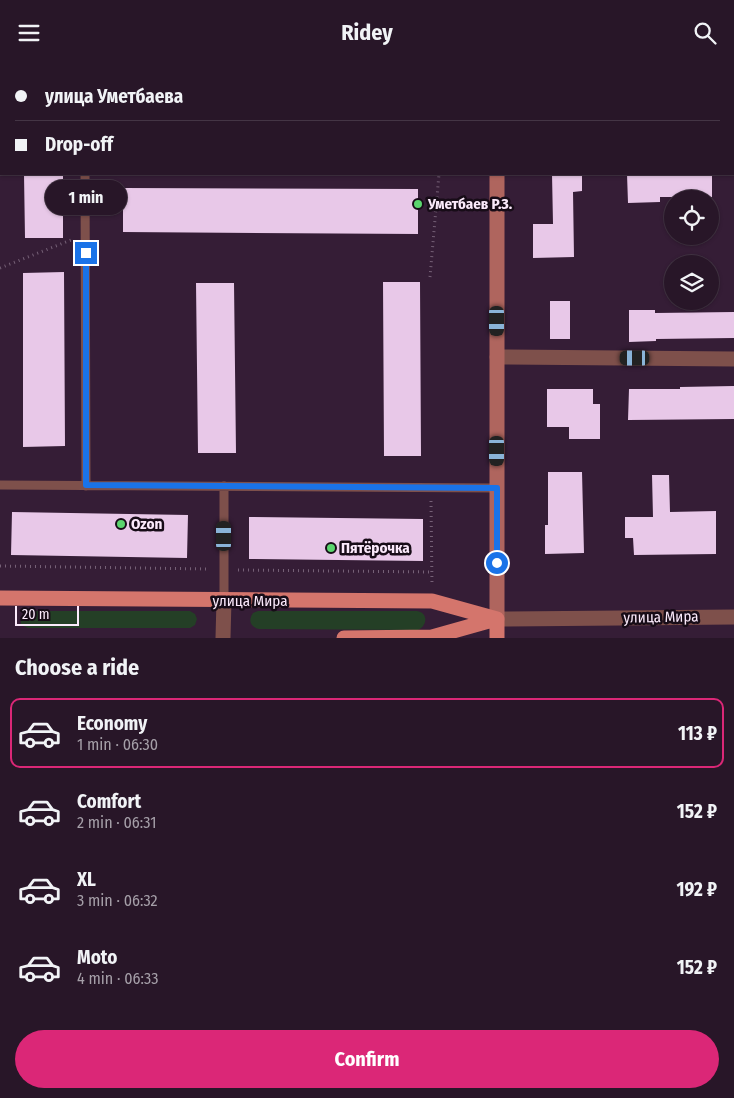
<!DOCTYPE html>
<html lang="en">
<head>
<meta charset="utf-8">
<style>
	body { margin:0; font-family:"Fira Sans Condensed",sans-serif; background:#342334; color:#f1f3f6; height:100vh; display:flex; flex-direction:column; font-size:19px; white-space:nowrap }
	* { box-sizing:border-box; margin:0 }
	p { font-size:16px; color:#a59fa8 }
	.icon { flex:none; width:28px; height:28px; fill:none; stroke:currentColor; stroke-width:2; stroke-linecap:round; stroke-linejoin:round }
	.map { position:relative; height:573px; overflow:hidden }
	.side { display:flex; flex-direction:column; background:#281628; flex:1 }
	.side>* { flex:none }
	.hud { position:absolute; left:0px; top:0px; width:735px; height:110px; box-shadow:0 1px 4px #0004,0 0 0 1px #443545; display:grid; align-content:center; height:110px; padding:0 15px; background:#281628 }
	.buttons { position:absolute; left:664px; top:125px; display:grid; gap:10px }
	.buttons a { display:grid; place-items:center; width:55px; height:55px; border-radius:50%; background:#281628; box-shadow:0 1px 4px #0004,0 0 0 1px #443545; font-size:25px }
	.scale { position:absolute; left:15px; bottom:12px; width:64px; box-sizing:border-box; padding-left:5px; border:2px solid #fbeafb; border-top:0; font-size:14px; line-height:18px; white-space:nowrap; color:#fbeafb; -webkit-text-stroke:4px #170c17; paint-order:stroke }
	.end { position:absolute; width:22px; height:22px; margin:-11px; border:6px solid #1a73e8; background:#fff; box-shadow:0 0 0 2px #fff }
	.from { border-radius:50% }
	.bubble { position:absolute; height:35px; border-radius:18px; background:#281628; box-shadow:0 1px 4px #0004,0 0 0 1px #443545; font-size:16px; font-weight:700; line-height:35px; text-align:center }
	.car { position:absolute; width:15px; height:30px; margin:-15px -8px; border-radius:6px; box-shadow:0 0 4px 1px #0007; background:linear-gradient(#222 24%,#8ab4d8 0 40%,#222 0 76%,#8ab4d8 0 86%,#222 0) }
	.hud b { display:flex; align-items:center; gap:18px; height:48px; font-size:19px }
	.hud b+b { border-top:1px solid #443545 }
	.hud i { width:12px; height:12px; background:#f1f3f6 }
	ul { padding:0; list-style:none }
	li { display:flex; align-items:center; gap:15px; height:70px; margin:0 10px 8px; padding:0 5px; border:2px solid transparent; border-radius:10px }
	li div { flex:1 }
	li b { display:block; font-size:19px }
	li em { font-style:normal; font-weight:700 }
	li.selected { border-color:#db2777 }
	li>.icon { width:45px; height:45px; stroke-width:1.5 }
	h2 { padding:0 15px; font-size:22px; line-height:60px }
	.cta { display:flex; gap:10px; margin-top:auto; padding:10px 15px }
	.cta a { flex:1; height:58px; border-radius:30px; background:#db2777; color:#fff; font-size:20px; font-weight:700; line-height:58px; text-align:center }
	header { display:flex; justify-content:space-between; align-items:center; height:65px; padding:0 15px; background:#281628; font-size:22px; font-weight:700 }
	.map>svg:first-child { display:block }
	.green { fill:#243f26 }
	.building { fill:#e8c8e8 }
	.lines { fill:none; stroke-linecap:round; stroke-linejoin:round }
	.path { stroke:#756076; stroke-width:3; stroke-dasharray:1 4; stroke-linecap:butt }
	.lane { stroke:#7e504b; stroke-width:9 }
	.street { stroke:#7e504b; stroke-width:15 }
	.secondary { stroke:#af655e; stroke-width:15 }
	.primary { stroke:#d4756c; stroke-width:15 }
	.route { stroke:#1a73e8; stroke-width:6 }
	.poi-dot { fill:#5bd56e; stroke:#170c17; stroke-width:2 }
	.labels { text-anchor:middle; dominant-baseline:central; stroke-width:5; stroke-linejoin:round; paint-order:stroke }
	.poi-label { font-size:15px; font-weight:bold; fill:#fbeafb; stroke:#170c17; text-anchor:start }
	.street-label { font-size:15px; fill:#fbeafb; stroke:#170c17 }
</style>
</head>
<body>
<header><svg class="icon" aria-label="menu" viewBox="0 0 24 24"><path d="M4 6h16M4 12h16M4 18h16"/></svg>Ridey<svg class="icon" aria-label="search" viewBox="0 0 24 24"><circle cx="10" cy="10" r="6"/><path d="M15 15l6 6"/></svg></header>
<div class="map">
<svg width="734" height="573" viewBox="0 0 734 573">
	<rect width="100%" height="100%" fill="#351d36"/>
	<path class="green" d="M 28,546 L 190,546 L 195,549 L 197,554 L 195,560 L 190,563 L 28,563 L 21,560 C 20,553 21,549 28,546 Z
		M 258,546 L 417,546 C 429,548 427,561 418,565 L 259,564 C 250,562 248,555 253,548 Z"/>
	<path class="building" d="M 24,109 L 63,109 L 63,173 L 25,173 Z
		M 552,109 L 582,109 L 582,126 L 573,127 L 574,192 L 533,193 L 533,159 L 553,159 Z
		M 627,109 L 712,109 L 712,132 L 660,132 L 660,137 L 628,138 Z
		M 123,123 L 418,124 L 418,169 L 123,167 Z
		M 64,207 L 65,381 L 23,382 L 23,208 Z
		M 383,217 L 420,217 L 421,391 L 384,391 Z
		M 196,218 L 234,218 L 236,388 L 198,388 Z
		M 550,236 L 570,236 L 570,274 L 550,274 Z
		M 629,245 L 655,245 L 655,248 L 734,247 L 734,273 L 656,274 L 656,276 L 629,277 Z
		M 734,321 L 734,354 L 628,355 L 629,324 L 680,324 L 680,322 Z
		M 547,324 L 593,324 L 593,339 L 600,339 L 600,374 L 569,374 L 569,362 L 547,362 Z
		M 548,407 L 582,407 L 584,488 L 545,489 L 545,460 L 548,460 Z
		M 652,410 L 669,410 L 670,447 L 716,446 L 716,489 L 634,490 L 633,473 L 625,473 L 625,452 L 653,452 Z
		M 12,447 L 188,450 L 187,493 L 11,490 Z
		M 249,452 L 423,454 L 423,496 L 249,494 Z"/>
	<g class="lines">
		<path class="path" d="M 439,0 L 439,1
			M 173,1 L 173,0
			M 0,203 L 71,175
			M 430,212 L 439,109
			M 431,436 L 432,520
			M 0,501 L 209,504
			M 238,505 L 432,507"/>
		<path class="lane" d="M 85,0 L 85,1
			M 85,109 L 86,421
			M 0,420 L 497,423
			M 224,535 L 224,421"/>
		<path class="street" d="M 497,292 L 734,294
			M 497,554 L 734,552
			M 223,573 L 224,535"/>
		<path class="secondary" d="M 497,0 L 497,1
			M 497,554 L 497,109"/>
		<path class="primary" d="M 0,533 L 432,536 L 497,554
			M 497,554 L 497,573
			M 344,573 L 432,572 L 496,554"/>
	</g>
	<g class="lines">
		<path class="route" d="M 86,188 L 86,420 L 497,423 L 497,498"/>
	</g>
	<g class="poi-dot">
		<circle cx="418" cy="139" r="5"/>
		<circle cx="121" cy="459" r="5"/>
		<circle cx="331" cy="483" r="5"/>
	</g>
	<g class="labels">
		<g class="poi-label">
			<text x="428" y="139">Уметбаев Р.З.</text>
			<text x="131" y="459">Ozon</text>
			<text x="341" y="483">Пятёрочка</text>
		</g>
		<g class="street-label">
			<text x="250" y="536">улица Мира</text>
			<text transform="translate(661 552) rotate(-1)">улица Мира</text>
		</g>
	</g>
</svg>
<div class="buttons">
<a><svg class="icon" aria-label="locate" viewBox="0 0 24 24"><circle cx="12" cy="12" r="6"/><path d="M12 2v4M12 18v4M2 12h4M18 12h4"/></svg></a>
<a><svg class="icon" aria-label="layers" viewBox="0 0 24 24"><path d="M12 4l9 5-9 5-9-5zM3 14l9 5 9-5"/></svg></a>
</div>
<div class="scale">20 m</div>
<i class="end from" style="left:497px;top:498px"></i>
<i class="end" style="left:86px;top:188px"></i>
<div class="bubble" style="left:45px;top:115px;width:82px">1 min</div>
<i class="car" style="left:497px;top:256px;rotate:180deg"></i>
<i class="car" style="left:635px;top:293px;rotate:270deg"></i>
<i class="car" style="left:497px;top:386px;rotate:180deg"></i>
<i class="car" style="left:224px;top:471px;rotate:0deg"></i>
<div class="hud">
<b><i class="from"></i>улица Уметбаева</b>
<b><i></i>Drop-off</b>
</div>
</div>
<section class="side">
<h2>Choose a ride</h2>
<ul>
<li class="selected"><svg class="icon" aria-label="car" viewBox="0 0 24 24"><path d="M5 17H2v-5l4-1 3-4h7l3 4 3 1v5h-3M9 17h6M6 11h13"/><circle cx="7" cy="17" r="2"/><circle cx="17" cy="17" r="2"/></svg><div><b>Economy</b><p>1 min · 06:30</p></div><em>113 ₽</em></li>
<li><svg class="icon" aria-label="car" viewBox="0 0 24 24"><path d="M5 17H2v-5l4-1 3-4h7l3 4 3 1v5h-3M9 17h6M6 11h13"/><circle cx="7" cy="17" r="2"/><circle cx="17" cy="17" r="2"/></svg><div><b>Comfort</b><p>2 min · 06:31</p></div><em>152 ₽</em></li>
<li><svg class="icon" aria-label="car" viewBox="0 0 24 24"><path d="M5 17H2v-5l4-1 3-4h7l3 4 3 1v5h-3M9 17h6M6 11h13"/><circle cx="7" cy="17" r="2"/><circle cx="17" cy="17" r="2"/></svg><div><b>XL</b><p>3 min · 06:32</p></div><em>192 ₽</em></li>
<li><svg class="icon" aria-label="car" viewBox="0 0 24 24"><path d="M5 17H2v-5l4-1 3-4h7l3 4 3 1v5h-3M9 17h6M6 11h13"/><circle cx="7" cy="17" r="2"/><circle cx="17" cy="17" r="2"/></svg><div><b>Moto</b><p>4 min · 06:33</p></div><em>152 ₽</em></li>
</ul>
<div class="cta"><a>Confirm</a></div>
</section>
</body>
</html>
